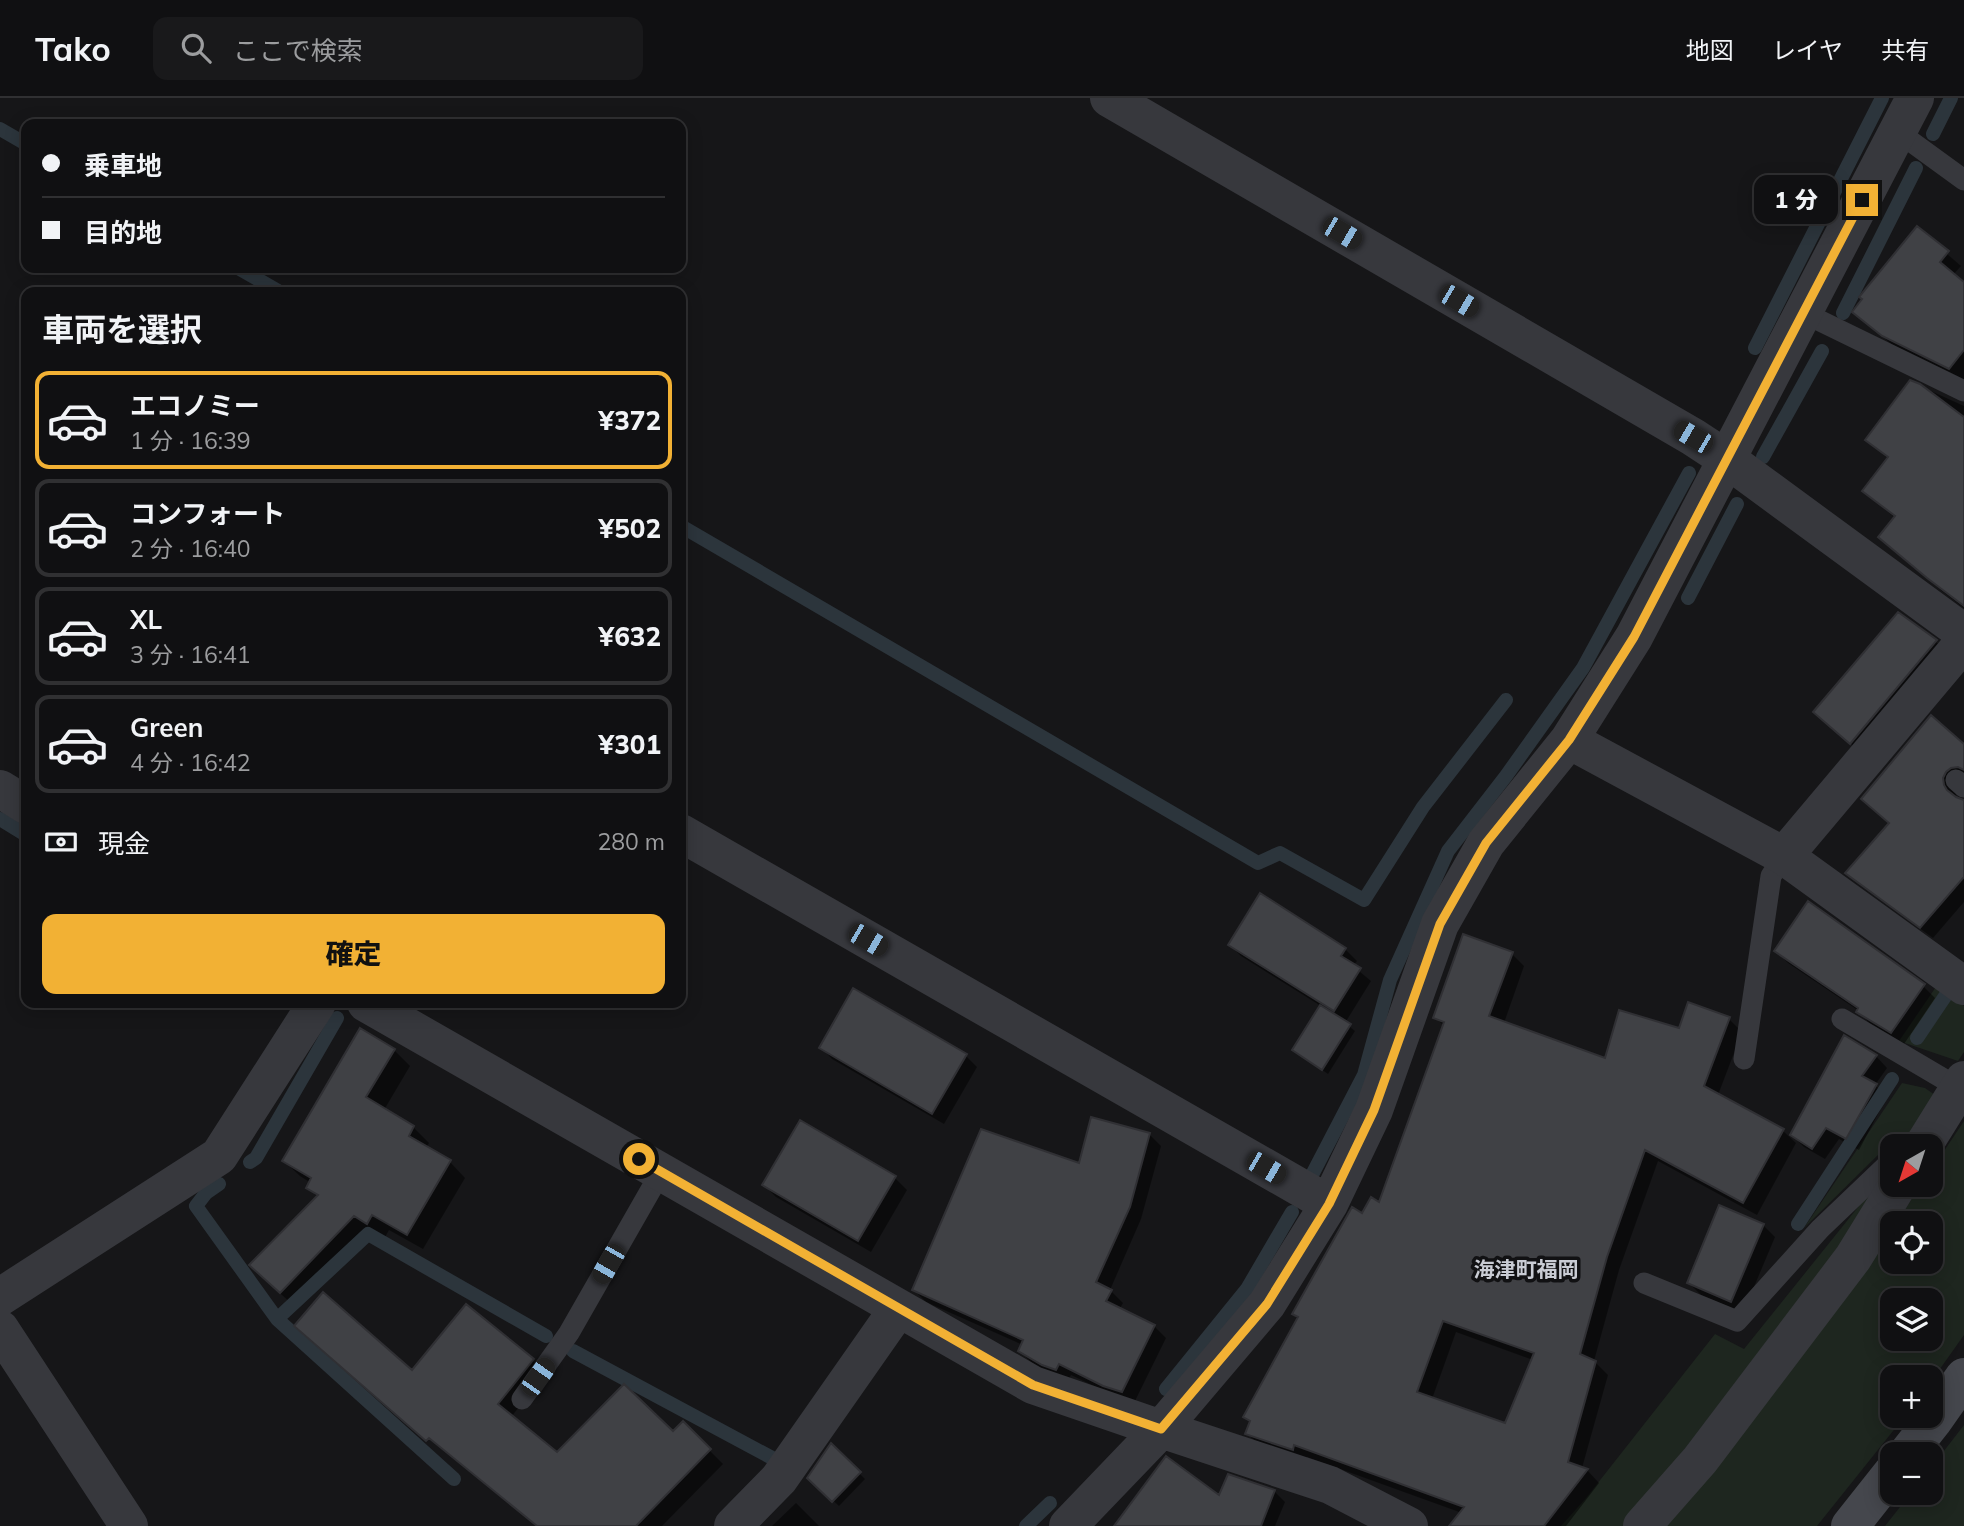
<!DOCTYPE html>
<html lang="ja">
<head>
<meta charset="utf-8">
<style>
	body { margin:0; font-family:Mulish,"Noto Sans JP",sans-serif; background:#19191b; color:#f1f3f6; height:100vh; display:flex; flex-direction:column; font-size:26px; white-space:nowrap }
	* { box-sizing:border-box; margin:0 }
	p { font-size:23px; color:#9c9d9f }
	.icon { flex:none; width:38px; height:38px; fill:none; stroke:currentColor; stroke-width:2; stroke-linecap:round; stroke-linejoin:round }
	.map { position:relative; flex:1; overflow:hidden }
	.details { position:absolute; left:21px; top:189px; width:665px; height:721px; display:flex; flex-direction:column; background:#101012; border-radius:14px; box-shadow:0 4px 18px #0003,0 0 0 2px #303032 }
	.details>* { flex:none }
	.top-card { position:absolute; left:21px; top:21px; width:665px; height:154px; border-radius:14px; box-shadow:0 4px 18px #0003,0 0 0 2px #303032; display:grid; align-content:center; height:154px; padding:0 21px; background:#101012 }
	.needle { width:46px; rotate:219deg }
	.fabs { position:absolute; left:1880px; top:1036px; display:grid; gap:14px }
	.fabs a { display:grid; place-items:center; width:63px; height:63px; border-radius:14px; background:#101012; box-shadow:0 4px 18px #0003,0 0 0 2px #303032; font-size:35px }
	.end { position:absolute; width:32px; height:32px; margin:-16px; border:9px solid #f2b134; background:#111; box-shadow:0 0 0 4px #111 }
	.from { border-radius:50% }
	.bubble { position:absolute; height:49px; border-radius:14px; background:#101012; box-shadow:0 4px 18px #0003,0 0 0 2px #303032; font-size:23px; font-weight:800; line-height:49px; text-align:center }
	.car { position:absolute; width:21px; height:42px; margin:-21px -10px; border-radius:9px; box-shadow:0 0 5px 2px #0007; background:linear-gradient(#222 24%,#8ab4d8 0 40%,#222 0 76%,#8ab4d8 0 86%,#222 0) }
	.top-card b { display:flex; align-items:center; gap:24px; height:66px; font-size:26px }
	.top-card b+b { border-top:2px solid #303032 }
	.top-card i { width:18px; height:18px; background:#f1f3f6 }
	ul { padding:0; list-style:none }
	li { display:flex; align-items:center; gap:21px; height:98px; margin:0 14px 10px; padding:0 7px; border:4px solid #303032; border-radius:14px }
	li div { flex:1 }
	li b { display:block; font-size:26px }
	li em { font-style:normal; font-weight:800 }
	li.on { border-color:#f2b134 }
	li>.icon { width:63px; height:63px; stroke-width:1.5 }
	h2 { padding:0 21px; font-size:32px; line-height:84px }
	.pay { display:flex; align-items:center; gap:18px; height:77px; padding:0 21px; font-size:26px }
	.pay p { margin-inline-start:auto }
	.button { display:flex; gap:14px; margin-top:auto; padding:14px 21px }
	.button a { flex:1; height:80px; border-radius:14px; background:#f2b134; color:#111; font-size:28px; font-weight:800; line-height:80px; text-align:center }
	header { display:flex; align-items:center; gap:42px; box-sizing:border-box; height:98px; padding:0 35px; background:#101012; border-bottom:2px solid #303032 }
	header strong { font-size:33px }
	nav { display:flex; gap:38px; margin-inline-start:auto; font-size:24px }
	.search { width:490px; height:63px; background:#19191b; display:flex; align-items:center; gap:18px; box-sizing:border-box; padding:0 24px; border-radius:14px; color:#9c9d9f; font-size:26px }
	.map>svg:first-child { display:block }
	.green { fill:#1e261f; fill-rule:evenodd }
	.shadow { fill:#0007; fill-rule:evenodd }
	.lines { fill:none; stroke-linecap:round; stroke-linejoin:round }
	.stream { stroke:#2c353c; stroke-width:14 }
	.building { fill:#404145; stroke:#303034; stroke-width:2; fill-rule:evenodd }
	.lane { stroke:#37383d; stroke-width:21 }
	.street { stroke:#37383d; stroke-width:38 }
	.secondary { stroke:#45474d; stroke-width:38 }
	.route { stroke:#f2b134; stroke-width:9 }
	.labels { text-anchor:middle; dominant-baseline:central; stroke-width:7; stroke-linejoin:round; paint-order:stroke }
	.quarter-label { font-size:21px; font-weight:bold; fill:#c9ccd4; stroke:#111113 }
</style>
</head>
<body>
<header>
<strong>Tako</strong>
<div class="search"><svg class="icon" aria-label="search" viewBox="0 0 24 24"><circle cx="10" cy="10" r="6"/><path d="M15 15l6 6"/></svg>ここで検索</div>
<nav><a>地図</a><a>レイヤ</a><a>共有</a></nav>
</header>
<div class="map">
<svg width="1964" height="1428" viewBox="0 0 1964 1428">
	<rect width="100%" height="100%" fill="#161618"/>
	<path class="green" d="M 1940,883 L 1964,908 L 1964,954 L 1958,963 L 1899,943 Z
		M 1902,985 L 1925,990 L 1935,997 L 1916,1033 L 1880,1055 L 1804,1130 Z
		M 1964,1023 L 1964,1237 L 1930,1285 L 1930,1279 L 1892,1279 L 1892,1318 L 1905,1318 L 1817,1428 L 1666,1428 L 1892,1131 L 1892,1164 L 1930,1164 L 1930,1125 L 1896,1125 L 1921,1087 L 1930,1087 L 1930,1074 ZM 1892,1202 L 1930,1202 L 1930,1241 L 1892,1241 Z
		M 1871,1093 L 1877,1099 L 1626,1428 L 1561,1428 L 1586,1400 L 1715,1236 L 1744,1251 Z
		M 1964,1327 L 1964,1428 L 1885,1428 L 1911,1395 L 1930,1395 L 1930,1371 Z"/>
	<path class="shadow" d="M 1917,130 L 1961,168 L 1953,177 L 1964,186 L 1964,284 L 1897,251 L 1854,214 Z
		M 1911,284 L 1964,308 L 1964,510 L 1942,493 L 1880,439 L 1895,420 L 1864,393 L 1888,361 L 1868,342 Z
		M 1898,516 L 1936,544 L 1948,555 L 1863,656 L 1827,625 Z
		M 1964,648 L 1964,681 L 1955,691 L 1964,743 L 1964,804 L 1933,840 L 1860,787 L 1848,775 Z
		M 1261,798 L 1345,851 L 1357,863 L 1353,868 L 1371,883 L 1345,925 L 1355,933 L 1328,976 L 1294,952 L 1321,908 L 1241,858 L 1230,847 Z
		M 1776,853 L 1923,888 L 1935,900 L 1904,946 L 1870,926 L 1859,913 L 1788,865 Z
		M 1512,856 L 1524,868 L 1504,925 L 1606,962 L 1680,932 L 1729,921 L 1742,934 L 1718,997 L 1783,1033 L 1796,1045 L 1757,1117 L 1658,1063 L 1619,1172 L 1594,1263 L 1608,1277 L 1582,1370 L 1587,1372 L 1599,1385 L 1566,1428 L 1452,1428 L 1462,1415 L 1307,1359 L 1305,1363 L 1260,1348 L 1247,1335 L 1251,1325 L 1245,1319 L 1299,1220 L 1294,1216 L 1363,1117 L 1380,1107 L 1444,928 L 1435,919 ZM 1456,1234 L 1533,1262 L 1506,1327 L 1432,1301 Z
		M 821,949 L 966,958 L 977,969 L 944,1026 L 832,961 Z
		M 394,952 L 410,968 L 384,1012 L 413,1029 L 429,1045 L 426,1050 L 450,1064 L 465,1080 L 423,1151 L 389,1132 L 384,1141 L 371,1133 L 296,1210 L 267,1183 L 318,1099 L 308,1089 L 311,1085 L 300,1078 L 284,1063 Z
		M 1876,958 L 1887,970 L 1875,987 L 1887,999 L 1859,1052 L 1839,1041 L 1825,1061 L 1804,1049 L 1792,1037 Z
		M 800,1025 L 895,1080 L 907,1092 L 871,1154 L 776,1099 L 764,1087 Z
		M 1149,1036 L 1161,1048 L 1141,1121 L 1110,1192 L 1123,1205 L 1119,1212 L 1154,1228 L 1166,1240 L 1134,1305 L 1117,1299 L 1071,1277 L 1068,1283 L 1056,1278 L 1032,1265 L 1020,1253 L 1023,1247 L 926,1204 L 914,1192 L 1080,1067 Z
		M 1763,1127 L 1775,1139 L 1743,1215 L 1701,1197 L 1689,1185 Z
		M 466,1208 L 533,1263 L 546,1276 L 511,1319 L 557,1357 L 673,1336 L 683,1326 L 723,1366 L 662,1428 L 536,1428 L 310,1241 L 413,1274 Z
		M 831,1348 L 865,1381 L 839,1408 L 809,1380 Z
		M 1274,1393 L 1285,1404 L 1275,1428 L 1117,1428 L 1219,1399 Z
		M 796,1405 L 819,1428 L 772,1428 Z"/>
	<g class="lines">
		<path class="stream" d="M 0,31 L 26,46
			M 1933,36 L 1951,0
			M 238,170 L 280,194
			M 1843,215 L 1916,70
			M 1755,250 L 1882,0
			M 1763,359 L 1822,253
			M 681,428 L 1258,765 L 1280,755 L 1364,802 L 1423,709 L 1506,602
			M 1688,500 L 1737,406
			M 0,721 L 26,737
			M 1917,940 L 1948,894
			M 250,1064 L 256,1060 L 337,920
			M 1313,1075 L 1364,977 L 1390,882 L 1448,753 L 1506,678 L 1583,570 L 1689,375
			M 219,1086 L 206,1095 L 196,1108 L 277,1221 L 454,1381
			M 1798,1126 L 1892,981
			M 277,1221 L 368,1136 L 546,1238
			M 573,1253 L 774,1361
			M 1166,1291 L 1247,1191 L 1292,1114
			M 1026,1428 L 1050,1405"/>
	</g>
	<path class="building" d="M 1917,128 L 1949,153 L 1940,164 L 1964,184 L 1964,252 L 1949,271 L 1882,238 L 1852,214 L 1862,201 L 1859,199 Z
		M 1910,282 L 1920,286 L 1964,319 L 1964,508 L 1927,480 L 1878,439 L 1895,418 L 1862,393 L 1888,359 L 1865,342 Z
		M 1898,514 L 1937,542 L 1850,646 L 1813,614 Z
		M 1931,617 L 1964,646 L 1964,672 L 1958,669 L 1951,670 L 1946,674 L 1943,680 L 1944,687 L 1947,692 L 1956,699 L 1964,702 L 1964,779 L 1920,830 L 1845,775 L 1889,725 L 1861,701 Z
		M 1260,795 L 1346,850 L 1341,858 L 1361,870 L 1334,913 L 1228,847 Z
		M 1808,803 L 1925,886 L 1891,935 L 1856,914 L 1858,910 L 1774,853 Z
		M 1463,836 L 1513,854 L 1489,918 L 1605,960 L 1619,912 L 1679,930 L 1688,904 L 1730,919 L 1704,988 L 1784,1031 L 1743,1105 L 1645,1052 L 1607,1159 L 1580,1256 L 1596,1263 L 1568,1364 L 1588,1371 L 1544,1428 L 1449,1428 L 1464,1409 L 1294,1347 L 1293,1352 L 1245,1336 L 1250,1323 L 1243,1319 L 1298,1219 L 1292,1216 L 1352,1109 L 1362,1115 L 1371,1099 L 1379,1104 L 1444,924 L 1433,920 ZM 1443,1223 L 1534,1255 L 1505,1325 L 1417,1294 Z
		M 853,890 L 967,956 L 932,1016 L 819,950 Z
		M 1320,907 L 1351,926 L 1322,972 L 1292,952 Z
		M 360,930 L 395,951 L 366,999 L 414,1028 L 409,1038 L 451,1062 L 407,1137 L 372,1117 L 367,1126 L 354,1118 L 280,1195 L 249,1167 L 318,1097 L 306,1090 L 311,1080 L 282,1063 Z
		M 1844,937 L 1877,957 L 1862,978 L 1877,986 L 1846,1041 L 1826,1030 L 1812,1051 L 1790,1037 Z
		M 1091,1019 L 1150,1035 L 1130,1109 L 1096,1184 L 1112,1192 L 1106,1203 L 1155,1227 L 1122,1294 L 1103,1288 L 1059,1266 L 1056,1272 L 1042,1267 L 1018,1253 L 1023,1242 L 912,1192 L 981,1031 L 1079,1065 Z
		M 800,1022 L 896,1078 L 858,1143 L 762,1087 Z
		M 1719,1107 L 1764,1126 L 1731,1204 L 1687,1185 Z
		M 323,1194 L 412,1272 L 466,1206 L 534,1261 L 498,1306 L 557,1354 L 624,1286 L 673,1333 L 683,1323 L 711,1351 L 636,1428 L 537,1428 L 429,1340 L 426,1343 L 294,1228 Z
		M 831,1345 L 861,1374 L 832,1404 L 807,1380 Z
		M 1166,1358 L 1219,1397 L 1228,1376 L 1275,1392 L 1261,1428 L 1114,1428 Z"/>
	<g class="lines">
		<path class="lane" d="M 1898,34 L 1964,82
			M 1804,215 L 1964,293
			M 1956,682 L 1964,689
			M 1842,921 L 1959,990
			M 1744,961 L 1771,778 L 1784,758
			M 1644,1185 L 1737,1223 L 1820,1131 L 1887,1067 L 1892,1065
			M 522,1301 L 569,1235 L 661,1074"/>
		<path class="street" d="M 1109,0 L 1693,339 L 1728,362 L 1964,535
			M 1569,642 L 1784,758 L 1964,888
			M 0,691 L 26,707
			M 681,735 L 1329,1106
			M 1784,758 L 1964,544
			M 366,905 L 1033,1287 L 1161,1331 L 1330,1387 L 1409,1428
			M 1923,1048 L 1964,982
			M 0,1199 L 219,1058 L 317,905
			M 0,1231 L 129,1428
			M 733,1428 L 779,1381 L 898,1211
			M 1068,1428 L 1161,1331 L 1267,1206 L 1329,1106 L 1374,1012 L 1440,826 L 1486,745 L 1569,642 L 1634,539 L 1915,0
			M 1642,1428 L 1700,1362 L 1853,1160 L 1898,1087"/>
		<path class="secondary" d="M 1907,1356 L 1933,1323 L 1964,1279
			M 1850,1428 L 1892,1375"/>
	</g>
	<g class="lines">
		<path class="route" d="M 639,1061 L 1033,1287 L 1161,1331 L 1267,1206 L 1329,1106 L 1374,1012 L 1440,826 L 1486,745 L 1569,642 L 1634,539 L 1862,102"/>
	</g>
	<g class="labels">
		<g class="quarter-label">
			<text x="1526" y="1171">海津町福岡</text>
		</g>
	</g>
</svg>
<div class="fabs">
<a><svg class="needle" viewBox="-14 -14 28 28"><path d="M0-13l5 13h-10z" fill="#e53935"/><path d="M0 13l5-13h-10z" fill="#9c9d9f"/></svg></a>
<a><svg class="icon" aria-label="locate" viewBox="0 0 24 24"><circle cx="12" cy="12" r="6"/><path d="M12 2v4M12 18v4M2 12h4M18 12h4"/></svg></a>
<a><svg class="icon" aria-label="layers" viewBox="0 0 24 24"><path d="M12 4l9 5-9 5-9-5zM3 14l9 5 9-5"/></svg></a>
<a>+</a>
<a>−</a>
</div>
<i class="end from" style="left:639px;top:1061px"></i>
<i class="end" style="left:1862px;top:102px"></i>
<div class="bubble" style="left:1754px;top:77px;width:84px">1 分</div>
<i class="car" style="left:1342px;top:135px;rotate:120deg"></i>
<i class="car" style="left:1459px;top:203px;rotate:120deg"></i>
<i class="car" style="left:1693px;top:339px;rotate:300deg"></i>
<i class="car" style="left:868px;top:842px;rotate:120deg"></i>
<i class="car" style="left:1266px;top:1070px;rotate:120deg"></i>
<i class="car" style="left:608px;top:1166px;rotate:210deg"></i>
<i class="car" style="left:538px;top:1279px;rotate:35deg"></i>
<div class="top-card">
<b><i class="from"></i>乗車地</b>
<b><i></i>目的地</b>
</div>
<section class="details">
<h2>車両を選択</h2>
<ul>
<li class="on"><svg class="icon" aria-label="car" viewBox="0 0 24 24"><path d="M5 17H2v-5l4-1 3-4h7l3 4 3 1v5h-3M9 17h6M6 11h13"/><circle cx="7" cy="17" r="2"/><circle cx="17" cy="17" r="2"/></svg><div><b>エコノミー</b><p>1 分 · 16:39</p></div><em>¥372</em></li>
<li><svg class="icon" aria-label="car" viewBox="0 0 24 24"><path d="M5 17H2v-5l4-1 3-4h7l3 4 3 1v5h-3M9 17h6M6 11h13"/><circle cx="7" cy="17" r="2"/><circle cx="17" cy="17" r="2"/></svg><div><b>コンフォート</b><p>2 分 · 16:40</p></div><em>¥502</em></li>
<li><svg class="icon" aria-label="car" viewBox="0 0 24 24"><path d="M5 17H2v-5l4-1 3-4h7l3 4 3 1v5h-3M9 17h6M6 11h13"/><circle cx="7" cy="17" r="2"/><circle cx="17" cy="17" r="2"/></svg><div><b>XL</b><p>3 分 · 16:41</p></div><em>¥632</em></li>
<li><svg class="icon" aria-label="car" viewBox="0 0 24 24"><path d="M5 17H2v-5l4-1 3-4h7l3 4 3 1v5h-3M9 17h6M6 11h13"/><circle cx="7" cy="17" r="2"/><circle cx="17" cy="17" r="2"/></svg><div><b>Green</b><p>4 分 · 16:42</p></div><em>¥301</em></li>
</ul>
<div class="pay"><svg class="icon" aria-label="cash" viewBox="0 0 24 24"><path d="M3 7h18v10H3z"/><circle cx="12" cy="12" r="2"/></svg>現金<p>280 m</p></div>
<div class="button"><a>確定</a></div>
</section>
</div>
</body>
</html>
